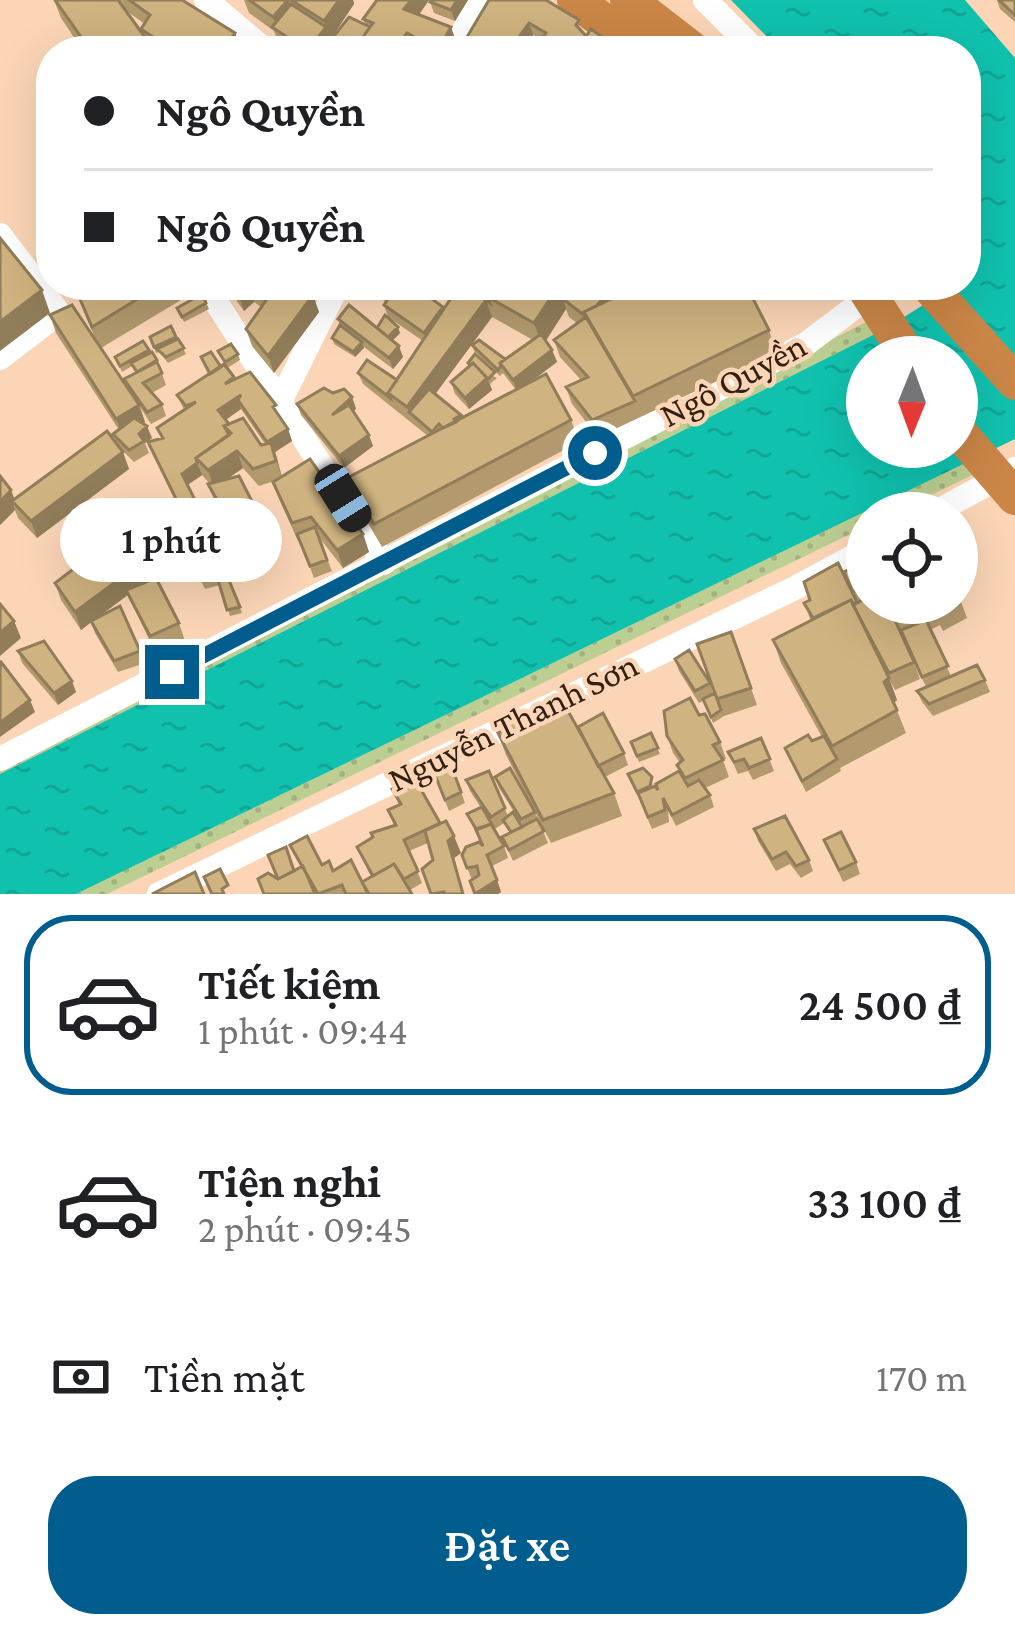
<!DOCTYPE html>
<html lang="vi">
<head>
<meta charset="utf-8">
<style>
	body { margin:0; font-family:"Crimson Pro",serif; background:#f6f6f6; color:#202124; height:100vh; display:flex; flex-direction:column; font-size:45px; white-space:nowrap }
	* { box-sizing:border-box; margin:0 }
	p { font-size:39px; color:#757577 }
	.icon { flex:none; width:66px; height:66px; fill:none; stroke:currentColor; stroke-width:2; stroke-linecap:round; stroke-linejoin:round }
	.map { position:relative; height:894px; overflow:hidden }
	.sheet { display:flex; flex-direction:column; background:#fff; flex:1 }
	.sheet>* { flex:none }
	.hud { position:absolute; left:36px; top:36px; width:945px; height:264px; border-radius:48px; box-shadow:0 12px 48px #0002; display:grid; align-content:center; height:264px; padding:0 48px; background:#fff }
	.needle { width:78px; rotate:181deg }
	.tools { position:absolute; left:846px; top:336px; display:grid; gap:24px }
	.tools a { display:grid; place-items:center; width:132px; height:132px; border-radius:50%; background:#fff; box-shadow:0 12px 48px #0002; font-size:60px }
	.end { position:absolute; width:54px; height:54px; margin:-27px; border:15px solid #005d8e; background:#fff; box-shadow:0 0 0 6px #fff }
	.from { border-radius:50% }
	.bubble { position:absolute; height:84px; border-radius:42px; background:#fff; box-shadow:0 12px 48px #0002; font-size:39px; font-weight:600; line-height:84px; text-align:center }
	.car { position:absolute; width:36px; height:72px; margin:-36px -18px; border-radius:15px; box-shadow:0 0 9px 3px #0007; background:linear-gradient(#222 24%,#8ab4d8 0 40%,#222 0 76%,#8ab4d8 0 86%,#222 0) }
	.hud b { display:flex; align-items:center; gap:42px; height:114px; font-size:45px }
	.hud b+b { border-top:3px solid #e0e0e0 }
	.hud i { width:30px; height:30px; background:#202124 }
	ul { padding:21px 0 0; list-style:none }
	li { display:flex; align-items:center; gap:36px; height:180px; margin:0 24px 18px; padding:0 24px; border:6px solid transparent; border-radius:48px }
	li div { flex:1 }
	li b { display:block; font-size:45px }
	li em { font-style:normal; font-weight:600 }
	li.on { border-color:#005d8e }
	li>.icon { width:108px; height:108px; stroke-width:1.5 }
	.pay { display:flex; align-items:center; gap:30px; height:132px; padding:0 48px; font-size:45px }
	.pay p { margin-inline-start:auto }
	.button { display:flex; gap:24px; margin-top:auto; padding:24px 48px }
	.button a { flex:1; height:138px; border-radius:48px; background:#005d8e; color:#fff; font-size:48px; font-weight:600; line-height:138px; text-align:center }
	.map>svg:first-child { display:block }
	.park { fill:url(#park-dots) }
	.water { fill:url(#water-ripples); fill-rule:evenodd }
	.lines { fill:none; stroke-linecap:round; stroke-linejoin:round }
	.minor { stroke:#fff; stroke-width:24 }
	.highway { stroke:#ca8647; stroke-width:36 }
	.wall { fill:#b29a6e; fill-rule:evenodd }
	.shaded-wall { fill:#917d5a }
	.building { fill:#cfb380; stroke:#917d5a; stroke-width:3 }
	.route { stroke:#005d8e; stroke-width:15 }
	.labels { text-anchor:middle; dominant-baseline:central; stroke-width:9; stroke-linejoin:round; paint-order:stroke }
	.street-label { font-size:36px; fill:#322112; stroke:#fbd5b6 }
</style>
</head>
<body>
<div class="map">
<svg width="1015" height="894" viewBox="0 0 1015 894">
	<defs>
		<pattern id="park-dots" width="8" height="8" patternUnits="userSpaceOnUse" patternTransform="scale(3)"><rect width="8" height="8" fill="#bcce92"/><path d="M2 2h.1M6 6h.1" fill="none" stroke="#a2b17d" stroke-width="1.8" stroke-linecap="round"/></pattern>
		<pattern id="water-ripples" width="26" height="14" patternUnits="userSpaceOnUse" patternTransform="scale(3)"><rect width="26" height="14" fill="#10c2ae"/><path d="M2 4q2-2 4 0t4 0M15 11q2-2 4 0t4 0" fill="none" stroke="#10a695"/></pattern>
	</defs>
	<rect width="100%" height="100%" fill="#fbd5b6"/>
	<path class="park" d="M 884,313 L 885,329 L 0,774 L 0,760 Z
		M 984,454 L 991,466 L 894,513 L 867,513 L 867,526 L 107,894 L 76,894 Z"/>
	<path class="water" d="M 731,0 L 965,0 L 1015,58 L 1015,439 L 76,894 L 0,894 L 0,774 L 885,329 L 955,285 L 966,285 L 966,51 L 781,51 ZM 867,357 L 957,357 L 957,447 L 867,447 Z"/>
	<g class="lines">
		<path class="minor" d="M 206,0 L 266,51
			M 705,0 L 756,51
			M 454,51 L 479,0
			M 0,235 L 59,313 L 0,358
			M 205,285 L 384,563
			M 281,400 L 338,285
			M 934,513 L 1015,469
			M 0,759 L 806,344 L 880,288
			M 159,894 L 795,588 L 867,549"/>
		<path class="highway" d="M 575,0 L 644,51
			M 628,0 L 694,51
			M 863,285 L 909,357
			M 928,285 L 1015,382
			M 957,430 L 1015,497"/>
	</g>
	<path class="wall" d="M 54,0 L 182,0 L 235,33 L 241,50 L 83,51 L 61,18 ZM 125,10 L 145,24 L 141,29 L 144,36 Z
		M 244,0 L 353,0 L 354,4 L 321,51 L 295,51 L 277,39 L 274,31 L 249,13 Z
		M 374,0 L 429,0 L 419,15 L 457,44 L 453,51 L 327,51 L 326,46 L 365,24 L 363,19 L 376,1 Z
		M 468,0 L 455,21 L 434,13 L 430,2 Z
		M 489,0 L 583,32 L 586,36 L 613,45 L 615,51 L 541,39 L 533,35 L 522,51 L 467,51 L 464,42 Z
		M 997,0 L 1015,0 L 1015,22 L 1000,9 Z
		M 73,285 L 181,285 L 177,289 L 181,300 L 101,348 L 127,386 L 124,379 L 136,373 L 132,366 L 122,372 L 115,357 L 143,341 L 157,360 L 166,385 L 152,393 L 162,404 L 166,416 L 151,424 L 140,407 L 145,422 L 143,423 L 152,438 L 145,443 L 149,453 L 134,462 L 120,448 L 129,469 L 37,538 L 18,518 L 15,510 L 0,525 L 11,490 L 14,499 L 117,444 L 113,434 L 119,430 L 56,333 L 50,315 L 97,343 Z
		M 225,285 L 301,285 L 319,312 L 274,373 L 252,346 L 246,329 L 261,307 L 254,302 L 244,311 Z
		M 362,285 L 434,285 L 436,288 L 429,297 L 443,307 L 444,310 L 453,296 L 437,285 L 694,285 L 705,297 L 769,330 L 777,353 L 598,437 L 572,404 L 566,387 L 581,380 L 560,357 L 554,340 L 577,323 L 569,317 L 566,309 L 546,341 L 552,350 L 557,362 L 529,383 L 571,420 L 579,442 L 382,547 L 355,501 L 347,478 L 428,436 L 363,384 L 358,373 L 397,380 L 423,341 L 388,317 L 384,305 L 386,302 ZM 492,317 L 533,340 L 505,359 L 472,345 L 474,351 L 500,376 L 503,373 L 516,390 L 462,418 L 461,415 L 435,394 Z
		M 202,294 L 209,309 L 184,322 L 177,308 Z
		M 338,319 L 400,333 L 393,340 L 403,357 L 393,369 L 364,347 L 355,357 L 334,344 L 332,338 L 340,325 Z
		M 171,326 L 186,354 L 168,363 L 159,352 L 156,353 L 150,337 Z
		M 218,351 L 238,354 L 240,360 L 227,368 L 235,380 L 280,417 L 288,429 L 292,441 L 275,452 L 282,476 L 363,534 L 369,552 L 343,568 L 318,536 L 332,571 L 314,578 L 300,540 L 298,541 L 279,499 L 274,481 L 259,486 L 243,468 L 227,479 L 265,527 L 271,544 L 244,554 L 215,502 L 208,484 L 210,484 L 202,475 L 187,485 L 198,509 L 222,529 L 228,546 L 216,554 L 224,579 L 228,578 L 242,613 L 230,616 L 220,585 L 205,589 L 177,536 L 171,519 L 182,515 L 148,442 L 161,438 L 157,428 L 184,410 L 177,395 L 209,374 L 201,357 L 227,368 ZM 241,409 L 265,444 L 261,445 L 226,420 Z
		M 468,363 L 497,378 L 490,384 L 492,390 L 469,409 L 455,394 L 451,382 L 469,366 Z
		M 333,393 L 352,397 L 356,409 L 353,411 L 373,446 L 344,468 L 301,415 L 297,404 Z
		M 153,554 L 159,571 L 144,583 L 179,623 L 185,641 L 156,654 L 128,595 L 96,619 L 140,651 L 145,663 L 118,672 L 95,633 L 91,622 L 81,630 L 61,600 L 55,583 Z
		M 867,561 L 867,603 L 914,662 L 920,679 L 895,690 L 889,679 L 897,700 L 894,703 L 906,733 L 840,768 L 841,771 L 806,792 L 785,748 L 822,737 L 781,663 L 773,640 L 811,621 L 804,603 L 848,584 Z
		M 957,591 L 967,618 L 943,631 L 940,625 L 930,630 L 951,676 L 985,680 L 990,692 L 933,716 L 922,702 L 917,691 L 926,687 L 887,603 L 957,603 Z
		M 731,632 L 757,705 L 724,716 L 722,713 L 724,716 L 713,723 L 703,701 L 699,703 L 679,671 L 675,659 L 710,683 L 713,693 L 715,693 L 697,644 Z
		M 18,651 L 76,692 L 58,705 L 22,663 Z
		M 699,715 L 720,742 L 726,759 L 723,760 L 729,777 L 705,788 L 710,795 L 714,807 L 676,826 L 668,810 L 669,822 L 652,829 L 639,798 L 654,783 L 653,786 L 658,790 L 679,771 L 677,765 L 680,763 L 673,753 L 667,736 Z
		M 507,721 L 581,733 L 624,753 L 628,765 L 605,777 L 614,793 L 622,816 L 551,843 L 506,755 L 498,733 L 509,727 Z
		M 651,733 L 660,754 L 639,762 L 631,742 Z
		M 761,738 L 774,771 L 753,780 L 748,771 L 738,774 L 728,752 Z
		M 450,762 L 465,803 L 449,811 L 433,770 Z
		M 489,771 L 508,816 L 523,826 L 499,788 L 495,777 L 535,812 L 548,843 L 513,861 L 502,837 L 510,833 L 504,823 L 495,829 L 487,817 L 504,846 L 508,858 L 492,866 L 501,892 L 498,894 L 474,894 L 470,881 L 472,880 L 462,855 L 482,845 L 467,814 L 481,808 L 470,791 L 466,780 Z
		M 392,789 L 440,823 L 461,853 L 454,858 L 464,894 L 431,894 L 433,860 L 428,843 L 409,851 L 422,883 L 410,890 L 412,894 L 316,894 L 276,878 L 301,867 L 290,845 L 365,888 L 371,877 L 357,847 L 394,825 L 388,810 L 399,805 Z
		M 754,829 L 809,860 L 813,871 L 801,878 L 790,864 L 776,871 L 758,841 Z
		M 824,840 L 856,862 L 860,874 L 843,882 Z"/>
	<path class="shaded-wall" d="M 288,0 L 295,16 L 278,31 L 273,17 Z
		M 339,0 L 353,0 L 354,4 L 331,39 L 324,21 Z
		M 411,0 L 429,0 L 411,26 L 404,9 Z
		M 457,0 L 468,0 L 455,21 L 451,10 Z
		M 529,23 L 533,35 L 522,51 L 509,51 Z
		M 326,27 L 331,39 L 321,51 L 308,51 Z
		M 451,27 L 457,44 L 453,51 L 438,51 Z
		M 235,33 L 241,50 L 229,51 L 227,44 Z
		M 248,285 L 254,302 L 244,311 L 238,293 Z
		M 425,285 L 435,285 L 436,288 L 425,303 L 421,291 Z
		M 559,285 L 582,285 L 563,299 L 566,309 L 542,346 L 534,323 Z
		M 616,285 L 621,285 L 626,298 L 586,316 Z
		M 42,290 L 50,313 L 0,351 L 0,322 Z
		M 313,295 L 319,312 L 274,373 L 268,356 Z
		M 486,300 L 492,317 L 417,419 L 409,412 L 407,407 Z
		M 443,307 L 447,318 L 428,345 L 424,333 Z
		M 398,327 L 400,333 L 388,345 L 386,339 Z
		M 362,342 L 364,348 L 355,357 L 353,352 Z
		M 399,346 L 403,357 L 393,369 L 389,358 Z
		M 552,350 L 557,362 L 517,392 L 513,380 Z
		M 487,378 L 492,390 L 469,409 L 465,398 Z
		M 241,395 L 238,400 L 241,409 L 222,422 L 218,410 Z
		M 352,397 L 356,409 L 336,427 L 332,415 Z
		M 139,405 L 145,422 L 123,436 L 116,419 Z
		M 147,426 L 152,438 L 145,443 L 139,434 Z
		M 288,429 L 292,441 L 275,452 L 282,478 L 274,453 L 267,442 Z
		M 369,435 L 373,446 L 344,468 L 339,456 Z
		M 237,451 L 243,468 L 214,488 L 208,470 Z
		M 123,452 L 129,469 L 37,538 L 31,521 Z
		M 197,463 L 202,475 L 186,486 L 182,474 Z
		M 11,490 L 17,506 L 12,501 L 15,510 L 0,525 L 0,502 Z
		M 222,529 L 228,546 L 216,554 L 225,584 L 209,537 Z
		M 363,534 L 369,552 L 343,568 L 337,550 Z
		M 153,554 L 159,571 L 81,630 L 75,612 Z
		M 14,621 L 21,638 L 0,656 L 0,633 Z
		M 889,678 L 897,700 L 892,704 L 884,682 Z
		M 72,681 L 76,692 L 58,705 L 54,693 Z
		M 30,700 L 35,712 L 0,737 L 0,723 Z
		M 454,836 L 461,853 L 454,858 L 464,894 L 448,841 Z
		M 497,880 L 501,892 L 498,894 L 475,894 Z"/>
	<path class="building" d="M 55,0 L 118,0 L 155,51 L 91,51 Z
		M 129,0 L 182,0 L 235,33 L 227,44 L 238,51 L 160,51 L 159,41 L 141,29 L 150,15 Z
		M 249,0 L 288,0 L 273,17 Z
		M 291,0 L 339,0 L 324,21 Z
		M 377,0 L 411,0 L 404,9 L 451,27 L 438,50 L 407,33 L 397,47 L 404,51 L 353,51 L 373,23 L 363,19 Z
		M 431,0 L 457,0 L 451,10 L 430,2 Z
		M 489,0 L 546,0 L 579,20 L 576,25 L 586,36 L 576,51 L 533,51 L 546,33 L 529,23 L 509,51 L 498,51 L 488,45 L 485,51 L 477,51 L 464,42 Z
		M 999,0 L 1015,0 L 1015,15 Z
		M 291,4 L 326,27 L 308,51 L 272,27 Z
		M 349,17 L 370,27 L 353,51 L 334,51 L 326,46 Z
		M 591,29 L 613,45 L 608,51 L 576,51 Z
		M 409,38 L 432,51 L 404,51 L 401,49 Z
		M 51,234 L 51,251 L 42,241 Z
		M 0,238 L 42,290 L 0,322 Z
		M 74,285 L 160,285 L 92,327 Z
		M 232,285 L 247,285 L 238,293 Z
		M 248,285 L 301,285 L 313,295 L 268,356 L 246,329 L 267,299 Z
		M 374,285 L 425,285 L 421,291 L 443,307 L 424,333 L 384,305 L 390,296 Z
		M 457,285 L 497,285 L 488,297 L 490,303 L 486,300 L 407,407 L 388,393 L 459,286 Z
		M 497,285 L 559,285 L 534,323 L 488,297 Z
		M 573,285 L 616,285 L 596,306 L 584,312 L 586,317 L 563,299 Z
		M 624,285 L 694,285 L 705,297 L 746,285 L 769,330 L 633,396 L 584,312 L 628,291 Z
		M 202,294 L 206,303 L 182,317 L 177,308 Z
		M 72,305 L 139,405 L 116,419 L 50,315 Z
		M 349,305 L 399,346 L 389,358 L 338,319 Z
		M 385,315 L 398,327 L 388,337 L 377,328 Z
		M 586,317 L 635,401 L 592,420 L 566,387 L 588,377 L 554,340 Z
		M 340,325 L 362,342 L 353,352 L 332,338 Z
		M 171,326 L 176,337 L 154,347 L 150,337 Z
		M 541,334 L 552,350 L 513,380 L 500,363 Z
		M 178,339 L 184,348 L 166,357 L 157,349 Z
		M 479,340 L 505,359 L 500,363 L 501,366 L 498,370 L 472,345 Z
		M 143,341 L 149,350 L 120,366 L 115,357 Z
		M 231,344 L 238,354 L 225,362 L 218,351 Z
		M 152,352 L 157,360 L 137,372 L 131,363 Z
		M 211,352 L 221,367 L 210,374 L 201,357 Z
		M 475,354 L 495,372 L 488,379 L 473,363 L 470,365 L 468,363 Z
		M 367,360 L 397,380 L 388,393 L 390,398 L 358,373 Z
		M 157,362 L 162,373 L 143,383 L 162,404 L 147,412 L 124,379 Z
		M 473,363 L 487,378 L 465,398 L 451,382 Z
		M 224,364 L 234,377 L 225,384 L 250,372 L 276,405 L 273,407 L 288,429 L 267,442 L 238,400 L 241,395 L 218,410 L 229,424 L 224,426 L 229,435 L 196,458 L 197,463 L 182,474 L 195,500 L 180,507 L 148,442 L 163,438 L 157,428 L 196,402 L 186,406 L 177,395 Z
		M 546,374 L 571,420 L 374,524 L 347,478 Z
		M 324,388 L 333,393 L 344,389 L 352,397 L 332,415 L 349,405 L 369,435 L 339,456 L 297,404 Z
		M 429,389 L 461,415 L 454,419 L 456,422 L 443,428 L 439,424 L 432,432 L 409,412 Z
		M 134,418 L 147,426 L 139,434 L 144,441 L 129,450 L 113,434 Z
		M 243,418 L 261,445 L 271,443 L 276,461 L 253,469 L 237,451 L 208,470 L 196,458 L 231,433 L 224,426 Z
		M 107,431 L 123,452 L 31,521 L 12,501 Z
		M 310,459 L 363,534 L 337,550 L 311,517 L 292,523 L 273,482 Z
		M 0,476 L 11,490 L 0,502 Z
		M 239,476 L 265,527 L 238,537 L 208,484 Z
		M 207,505 L 222,529 L 209,537 L 219,567 L 199,572 L 171,519 Z
		M 131,525 L 153,554 L 75,612 L 55,583 Z
		M 315,527 L 327,560 L 310,566 L 297,534 Z
		M 867,561 L 867,586 L 853,592 L 844,572 Z
		M 838,563 L 857,602 L 853,604 L 851,600 L 813,618 L 804,603 L 810,600 L 804,582 Z
		M 156,578 L 179,623 L 150,636 L 126,590 Z
		M 228,578 L 240,607 L 227,610 L 218,580 Z
		M 867,598 L 867,603 L 887,603 L 914,662 L 889,673 L 853,605 Z
		M 851,600 L 889,678 L 884,682 L 897,710 L 832,746 L 773,640 Z
		M 890,603 L 932,603 L 897,619 Z
		M 0,604 L 14,621 L 0,633 Z
		M 120,606 L 140,651 L 114,661 L 91,621 Z
		M 926,620 L 948,666 L 922,677 L 901,630 Z
		M 731,632 L 751,688 L 717,699 L 697,644 Z
		M 44,641 L 72,681 L 54,693 L 18,651 Z
		M 689,650 L 710,683 L 695,691 L 675,659 Z
		M 1,662 L 30,700 L 0,723 L 0,663 Z
		M 977,665 L 985,680 L 929,704 L 917,691 Z
		M 715,693 L 721,710 L 711,717 L 703,699 Z
		M 690,698 L 699,715 L 705,714 L 720,742 L 713,745 L 723,760 L 685,778 L 677,765 L 683,760 L 667,736 L 664,711 Z
		M 568,711 L 614,793 L 543,820 L 498,733 L 511,727 L 507,721 L 529,712 L 536,727 Z
		M 603,713 L 624,753 L 598,766 L 578,727 Z
		M 651,733 L 658,748 L 637,756 L 631,742 Z
		M 808,735 L 812,741 L 824,736 L 837,759 L 802,781 L 785,748 Z
		M 761,738 L 770,759 L 749,768 L 744,759 L 734,762 L 728,752 Z
		M 450,762 L 461,792 L 445,800 L 433,770 Z
		M 510,768 L 535,812 L 521,819 L 495,777 Z
		M 643,768 L 652,777 L 650,786 L 637,792 L 628,774 Z
		M 489,771 L 505,808 L 491,817 L 466,780 Z
		M 679,771 L 688,786 L 699,780 L 710,795 L 672,815 L 663,798 L 665,810 L 648,817 L 638,793 L 655,786 L 658,790 L 656,784 Z
		M 414,777 L 440,823 L 404,840 L 418,871 L 404,879 L 394,864 L 373,876 L 357,847 L 373,837 L 371,833 L 396,825 L 388,810 L 401,804 L 392,789 Z
		M 482,807 L 494,828 L 491,824 L 476,829 L 467,814 Z
		M 513,812 L 522,827 L 511,832 L 503,820 Z
		M 785,816 L 809,860 L 796,866 L 786,852 L 772,859 L 754,829 Z
		M 537,819 L 544,831 L 509,850 L 502,837 Z
		M 446,821 L 454,836 L 448,841 L 463,894 L 445,894 L 444,892 L 431,894 L 422,869 L 433,860 L 425,831 Z
		M 491,824 L 504,846 L 487,855 L 497,880 L 475,894 L 470,881 L 479,875 L 477,866 L 467,868 L 462,855 L 466,847 L 479,842 L 483,846 L 476,830 Z
		M 841,832 L 856,862 L 839,870 L 824,840 Z
		M 307,836 L 322,865 L 329,861 L 333,871 L 351,860 L 368,894 L 346,894 L 342,885 L 318,894 L 290,845 Z
		M 286,847 L 294,871 L 278,879 L 268,855 Z
		M 394,864 L 412,894 L 369,894 L 362,882 Z
		M 303,866 L 315,894 L 264,894 L 258,879 L 268,873 L 278,879 Z
		M 220,869 L 228,885 L 222,889 L 224,894 L 212,894 L 204,877 Z
		M 195,872 L 204,894 L 152,894 Z"/>
	<g class="lines">
		<path class="route" d="M 172,672 L 595,453"/>
	</g>
	<g class="labels">
		<g class="street-label">
			<text transform="translate(733 380) rotate(-28)">Ngô Quyền</text>
			<text transform="translate(513 722) rotate(-26)">Nguyễn Thanh Sơn</text>
		</g>
	</g>
</svg>
<div class="tools">
<a><svg class="needle" viewBox="-14 -14 28 28"><path d="M0-13l5 13h-10z" fill="#e53935"/><path d="M0 13l5-13h-10z" fill="#757577"/></svg></a>
<a><svg class="icon" aria-label="locate" viewBox="0 0 24 24"><circle cx="12" cy="12" r="6"/><path d="M12 2v4M12 18v4M2 12h4M18 12h4"/></svg></a>
</div>
<i class="end from" style="left:595px;top:453px"></i>
<i class="end" style="left:172px;top:672px"></i>
<div class="bubble" style="left:60px;top:498px;width:222px">1 phút</div>
<i class="car" style="left:343px;top:498px;rotate:148deg"></i>
<div class="hud">
<b><i class="from"></i>Ngô Quyền</b>
<b><i></i>Ngô Quyền</b>
</div>
</div>
<section class="sheet">
<ul>
<li class="on"><svg class="icon" aria-label="car" viewBox="0 0 24 24"><path d="M5 17H2v-5l4-1 3-4h7l3 4 3 1v5h-3M9 17h6M6 11h13"/><circle cx="7" cy="17" r="2"/><circle cx="17" cy="17" r="2"/></svg><div><b>Tiết kiệm</b><p>1 phút · 09:44</p></div><em>24 500 ₫</em></li>
<li><svg class="icon" aria-label="car" viewBox="0 0 24 24"><path d="M5 17H2v-5l4-1 3-4h7l3 4 3 1v5h-3M9 17h6M6 11h13"/><circle cx="7" cy="17" r="2"/><circle cx="17" cy="17" r="2"/></svg><div><b>Tiện nghi</b><p>2 phút · 09:45</p></div><em>33 100 ₫</em></li>
</ul>
<div class="pay"><svg class="icon" aria-label="cash" viewBox="0 0 24 24"><path d="M3 7h18v10H3z"/><circle cx="12" cy="12" r="2"/></svg>Tiền mặt<p>170 m</p></div>
<div class="button"><a>Đặt xe</a></div>
</section>
</body>
</html>
